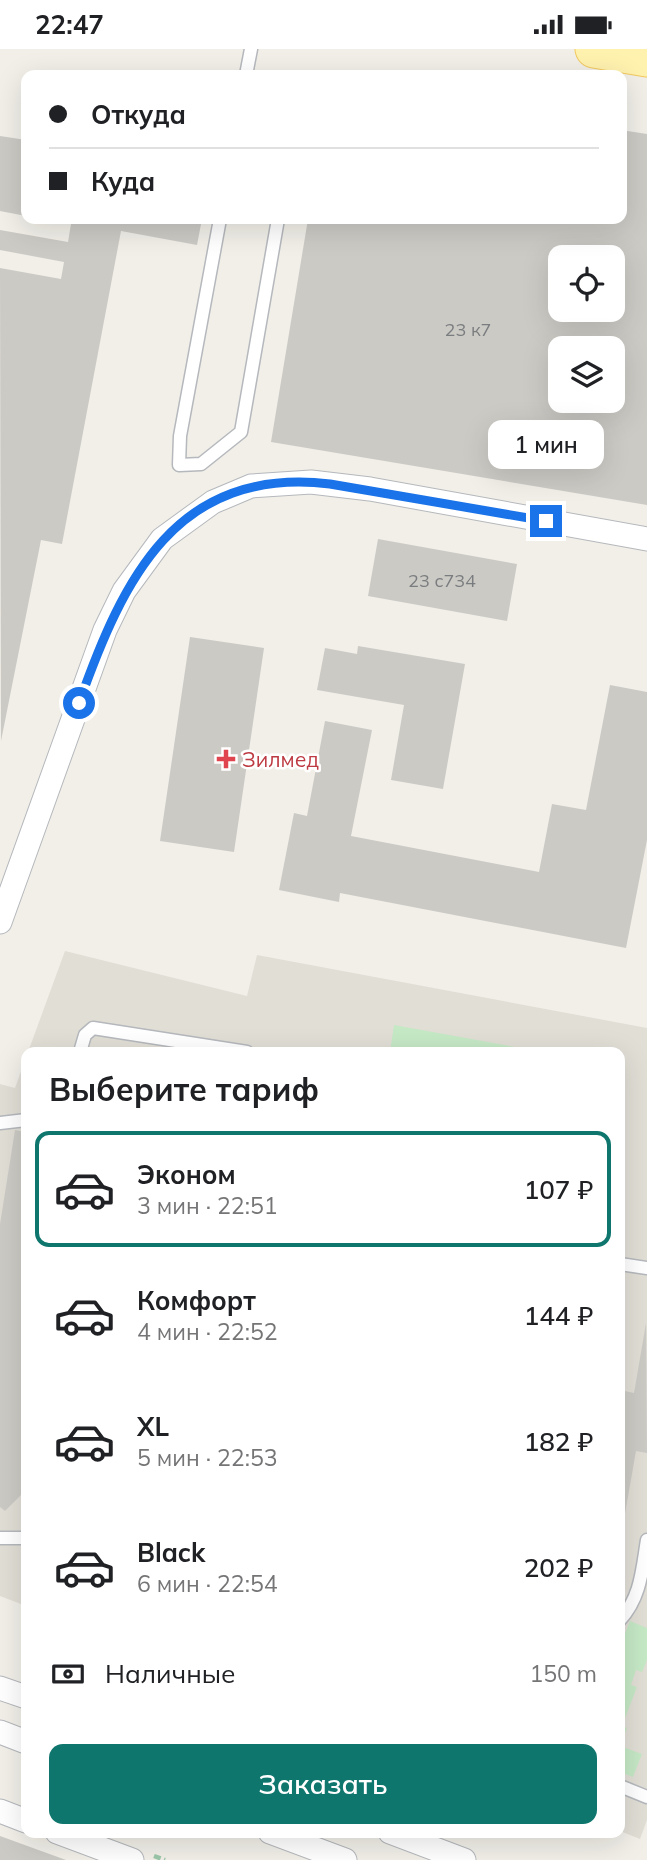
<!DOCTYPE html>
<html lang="ru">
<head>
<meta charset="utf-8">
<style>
	body { margin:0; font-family:Mulish,sans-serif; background:#f2f2f2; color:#202124; height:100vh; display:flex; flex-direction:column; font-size:26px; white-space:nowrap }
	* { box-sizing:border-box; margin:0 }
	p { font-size:23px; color:#757577 }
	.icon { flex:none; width:38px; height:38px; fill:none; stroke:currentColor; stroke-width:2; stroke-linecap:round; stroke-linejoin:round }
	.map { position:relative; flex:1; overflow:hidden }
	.sheet { position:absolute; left:21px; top:998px; width:604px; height:791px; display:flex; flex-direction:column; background:#fff; border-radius:14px; box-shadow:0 7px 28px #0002 }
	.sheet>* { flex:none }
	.hud { position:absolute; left:21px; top:21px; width:606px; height:154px; border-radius:14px; box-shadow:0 7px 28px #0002; display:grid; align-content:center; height:154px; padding:0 28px; background:#fff }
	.buttons { position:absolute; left:548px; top:196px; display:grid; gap:14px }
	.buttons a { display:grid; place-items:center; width:77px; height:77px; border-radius:14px; background:#fff; box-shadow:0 7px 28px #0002; font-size:35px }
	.end { position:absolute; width:32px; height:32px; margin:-16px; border:9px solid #1a73e8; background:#fff; box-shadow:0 0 0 4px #fff }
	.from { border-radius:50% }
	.bubble { position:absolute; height:49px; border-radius:14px; background:#fff; box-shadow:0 7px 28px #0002; font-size:23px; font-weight:600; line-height:49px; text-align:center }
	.hud b { display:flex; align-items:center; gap:24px; height:66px; font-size:26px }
	.hud b+b { border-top:2px solid #e0e0e0 }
	.hud i { width:18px; height:18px; background:#202124 }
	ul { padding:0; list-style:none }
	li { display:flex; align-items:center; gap:21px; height:116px; margin:0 14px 10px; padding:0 14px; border:4px solid transparent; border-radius:14px }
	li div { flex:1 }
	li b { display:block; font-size:26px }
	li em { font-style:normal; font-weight:600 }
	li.on { border-color:#0f766e }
	li>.icon { width:63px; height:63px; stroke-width:1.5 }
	h2 { padding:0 28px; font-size:32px; line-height:84px }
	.pay { display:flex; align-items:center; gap:18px; height:77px; padding:0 28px; font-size:26px }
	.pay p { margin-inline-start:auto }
	.primary-button { display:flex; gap:14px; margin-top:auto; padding:14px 28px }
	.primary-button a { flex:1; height:80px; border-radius:14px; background:#0f766e; color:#fff; font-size:28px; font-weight:600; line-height:80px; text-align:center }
	.status { display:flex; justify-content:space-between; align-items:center; height:49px; padding:0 35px; background:#fff; direction:ltr }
	.status svg { height:19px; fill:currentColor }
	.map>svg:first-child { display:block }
	.education { fill:#e1ded6 }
	.green { fill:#c5e8c5 }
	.building { fill:#cccac5; fill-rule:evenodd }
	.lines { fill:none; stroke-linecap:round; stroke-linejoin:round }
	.lane-casing { stroke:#b5b8bc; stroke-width:15 }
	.street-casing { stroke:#b5b8bc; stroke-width:25 }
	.primary-casing { stroke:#f2c960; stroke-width:39 }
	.path { stroke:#9cc7a9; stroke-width:4.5; stroke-dasharray:7 3.5; stroke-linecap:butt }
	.lane { stroke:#fff; stroke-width:12 }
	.street { stroke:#fff; stroke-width:23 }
	.primary { stroke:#fff2af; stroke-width:37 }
	.route { stroke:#1a73e8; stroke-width:9 }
	.health-dot { fill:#e0444e; stroke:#fff; stroke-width:2.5 }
	.labels { text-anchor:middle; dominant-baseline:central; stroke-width:5; stroke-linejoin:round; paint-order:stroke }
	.number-label { font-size:18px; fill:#7a7d7f }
	.health-label { font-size:21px; fill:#be3a42; stroke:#fff; text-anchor:start }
</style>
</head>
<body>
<div class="status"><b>22:47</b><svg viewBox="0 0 49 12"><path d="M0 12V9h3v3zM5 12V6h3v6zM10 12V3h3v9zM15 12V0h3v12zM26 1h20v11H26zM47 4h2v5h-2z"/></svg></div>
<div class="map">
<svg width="647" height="1811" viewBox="0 0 647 1811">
	<rect width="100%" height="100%" fill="#f1efe8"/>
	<path class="education" d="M 65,902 L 247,947 L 257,906 L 647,979 L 647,1771 L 640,1790 L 620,1782 L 620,1003 L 28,1003 Z
		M 26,1008 L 26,1557 L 0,1547 L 0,1035 L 15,1039 Z"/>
	<path class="green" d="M 394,976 L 543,1003 L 390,1003 Z
		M 630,1572 L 647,1579 L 647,1611 L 642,1623 L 636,1621 L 631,1636 L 637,1638 L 622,1677 L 627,1679 L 620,1697 L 642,1705 L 633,1728 L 620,1723 L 620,1592 L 622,1592 Z"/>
	<path class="building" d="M 621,81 L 647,85 L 647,456 L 271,393 L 308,170 L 621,170 ZM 560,208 L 612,208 L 612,261 L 560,261 ZM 560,299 L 612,299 L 612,352 L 560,352 Z
		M 0,87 L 26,91 L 26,167 L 0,162 Z
		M 51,170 L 202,170 L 197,196 L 121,182 L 62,495 L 41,491 L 1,692 L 0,219 L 61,230 L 64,213 L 0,201 L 0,181 L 68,193 L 71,175 Z
		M 378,490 L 517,515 L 507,572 L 368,547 Z
		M 190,588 L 264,599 L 234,803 L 160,792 Z
		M 358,597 L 465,615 L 443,740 L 391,731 L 404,656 L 317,641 L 325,599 L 357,605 Z
		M 610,636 L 647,643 L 647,791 L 626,899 L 340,844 L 339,853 L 279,841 L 294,764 L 307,767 L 325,672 L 372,681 L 351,787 L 539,823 L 552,755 L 586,761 Z
		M 15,1081 L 26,1083 L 26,1441 L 5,1462 L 0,1458 L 0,1175 Z
		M 646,1274 L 647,1404 L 636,1402 L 620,1493 L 620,1341 L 634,1344 Z
		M 0,1787 L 66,1811 L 0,1811 Z"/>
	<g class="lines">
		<defs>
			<path id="lane" d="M 246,26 L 251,0
				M 220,170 L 180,387 L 179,416 L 201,415 L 241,383 L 278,170
				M 80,1003 L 85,986 L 93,979 L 247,1003
				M 0,1074 L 26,1071
				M 620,1215 L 647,1219
				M 0,1489 L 26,1489
				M 620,1571 C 641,1548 642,1521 647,1491
				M 620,1737 L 647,1748"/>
			<path id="street" d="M 0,873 L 105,581 L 124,542 L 162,490 L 213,453 L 251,437 L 311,433 L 370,440 L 647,490
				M 0,1639 L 26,1648
				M 0,1683 L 26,1693
				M 0,1762 L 26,1772
				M 57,1783 L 132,1811
				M 270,1783 L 345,1811
				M 390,1783 L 464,1811"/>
			<path id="primary" d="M 594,0 L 647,9"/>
		</defs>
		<use href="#lane" class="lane-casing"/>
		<use href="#street" class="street-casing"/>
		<use href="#primary" class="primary-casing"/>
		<path class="path" d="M 154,1807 L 165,1811"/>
		<use href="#lane" class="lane"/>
		<use href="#street" class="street"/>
		<use href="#primary" class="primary"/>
	</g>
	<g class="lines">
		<path class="route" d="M 79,654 C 123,530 176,417 330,435 L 546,472"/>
	</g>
	<path class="health-dot" d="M222.5 699.5h7v7h7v7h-7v7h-7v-7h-7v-7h7z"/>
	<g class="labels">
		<g class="number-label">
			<text x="468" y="280">23 к7</text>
			<text x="442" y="531">23 с734</text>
		</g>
		<g class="health-label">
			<text x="242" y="710">Зилмед</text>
		</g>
	</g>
</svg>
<div class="buttons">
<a><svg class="icon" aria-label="locate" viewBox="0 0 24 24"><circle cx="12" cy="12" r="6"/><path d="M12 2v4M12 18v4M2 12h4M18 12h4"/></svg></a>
<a><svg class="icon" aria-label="layers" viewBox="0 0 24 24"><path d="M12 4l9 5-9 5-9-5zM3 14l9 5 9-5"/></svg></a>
</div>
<i class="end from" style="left:79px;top:654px"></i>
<i class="end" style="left:546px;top:472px"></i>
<div class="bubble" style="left:488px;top:371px;width:116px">1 мин</div>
<div class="hud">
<b><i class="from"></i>Откуда</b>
<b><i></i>Куда</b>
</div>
<section class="sheet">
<h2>Выберите тариф</h2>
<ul>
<li class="on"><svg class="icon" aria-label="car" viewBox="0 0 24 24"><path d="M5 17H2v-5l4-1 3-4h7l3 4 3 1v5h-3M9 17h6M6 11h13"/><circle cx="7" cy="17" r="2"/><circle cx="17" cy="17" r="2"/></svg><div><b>Эконом</b><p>3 мин · 22:51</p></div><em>107 ₽</em></li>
<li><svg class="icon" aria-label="car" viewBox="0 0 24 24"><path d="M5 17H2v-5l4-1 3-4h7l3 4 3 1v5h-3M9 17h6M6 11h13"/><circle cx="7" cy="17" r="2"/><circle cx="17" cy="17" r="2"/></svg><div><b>Комфорт</b><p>4 мин · 22:52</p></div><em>144 ₽</em></li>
<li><svg class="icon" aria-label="car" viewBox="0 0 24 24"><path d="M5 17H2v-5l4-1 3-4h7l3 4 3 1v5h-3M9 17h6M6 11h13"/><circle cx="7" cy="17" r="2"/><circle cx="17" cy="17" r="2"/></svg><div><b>XL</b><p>5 мин · 22:53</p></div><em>182 ₽</em></li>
<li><svg class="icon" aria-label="car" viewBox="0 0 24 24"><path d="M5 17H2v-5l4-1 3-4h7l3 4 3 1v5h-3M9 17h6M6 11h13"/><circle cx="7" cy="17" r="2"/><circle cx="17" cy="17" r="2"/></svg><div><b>Black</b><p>6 мин · 22:54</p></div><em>202 ₽</em></li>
</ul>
<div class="pay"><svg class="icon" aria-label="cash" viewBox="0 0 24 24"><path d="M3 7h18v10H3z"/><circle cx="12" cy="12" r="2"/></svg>Наличные<p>150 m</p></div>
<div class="primary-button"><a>Заказать</a></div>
</section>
</div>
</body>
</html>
